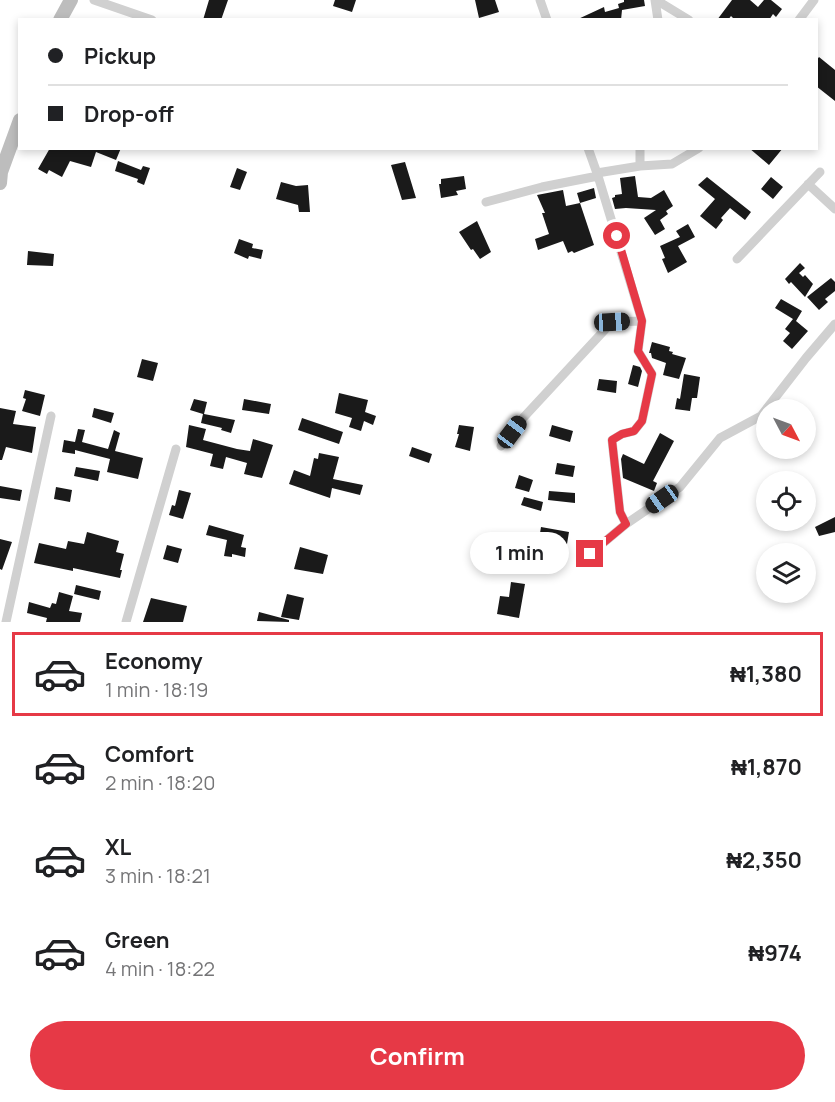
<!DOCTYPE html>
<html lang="en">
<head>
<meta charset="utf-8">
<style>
	body { margin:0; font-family:Manrope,sans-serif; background:#f6f6f6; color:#202124; height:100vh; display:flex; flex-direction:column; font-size:22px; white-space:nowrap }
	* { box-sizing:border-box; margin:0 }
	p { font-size:20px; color:#757577 }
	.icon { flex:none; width:33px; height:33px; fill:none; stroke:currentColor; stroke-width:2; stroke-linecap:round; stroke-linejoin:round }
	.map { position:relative; height:622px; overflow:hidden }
	.drawer { display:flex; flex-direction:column; background:#fff; flex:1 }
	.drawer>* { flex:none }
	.hud { position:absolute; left:18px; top:18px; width:800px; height:132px; border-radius:0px; box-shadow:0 3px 9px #0003; display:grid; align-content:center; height:132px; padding:0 30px; background:#fff }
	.needle { width:39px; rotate:131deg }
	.controls { position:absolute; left:756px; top:399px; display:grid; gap:12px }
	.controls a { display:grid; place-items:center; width:60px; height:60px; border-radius:50%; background:#fff; box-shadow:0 3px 9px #0003; font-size:30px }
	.end { position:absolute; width:27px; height:27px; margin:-14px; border:8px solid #e63946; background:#fff; box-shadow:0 0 0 3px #fff }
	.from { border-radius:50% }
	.bubble { position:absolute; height:42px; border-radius:21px; background:#fff; box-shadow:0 3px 9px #0003; font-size:20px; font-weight:700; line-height:42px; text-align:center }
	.car { position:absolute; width:18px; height:36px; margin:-18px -9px; border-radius:8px; box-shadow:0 0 4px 2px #0007; background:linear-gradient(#222 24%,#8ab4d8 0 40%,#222 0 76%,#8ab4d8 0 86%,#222 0) }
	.hud b { display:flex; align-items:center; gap:21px; height:57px; font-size:22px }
	.hud b+b { border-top:2px solid #e0e0e0 }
	.hud i { width:15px; height:15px; background:#202124 }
	ul { padding:10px 0 0; list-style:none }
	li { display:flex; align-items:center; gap:18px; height:84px; margin:0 12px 9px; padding:0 18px; border:3px solid transparent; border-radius:0px }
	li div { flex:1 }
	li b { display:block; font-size:22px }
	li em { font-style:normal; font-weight:700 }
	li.current { border-color:#e63946 }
	li>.icon { width:54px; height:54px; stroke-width:1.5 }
	.action { display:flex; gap:12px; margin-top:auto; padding:12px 30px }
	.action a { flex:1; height:69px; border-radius:36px; background:#e63946; color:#fff; font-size:24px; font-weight:700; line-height:69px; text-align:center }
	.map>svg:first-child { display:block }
	.building { fill:#1a1a1a }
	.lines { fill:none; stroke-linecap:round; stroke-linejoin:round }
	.street { stroke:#d0d0d0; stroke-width:9 }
	.secondary { stroke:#bdbdbd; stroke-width:14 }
	.route { stroke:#e63946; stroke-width:8 }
</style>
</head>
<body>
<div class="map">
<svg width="835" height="622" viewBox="0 0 835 622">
	<rect width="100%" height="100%" fill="#fff"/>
	<path class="building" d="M 209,0 L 228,0 L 221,20 L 203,20 Z
		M 335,0 L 356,0 L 352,12 L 333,6 Z
		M 475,0 L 495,0 L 499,12 L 479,18 Z
		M 624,0 L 644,0 L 645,6 L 622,10 L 621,20 L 576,20 L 604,7 L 605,12 L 619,8 L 618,4 L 624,2 Z
		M 732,0 L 750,0 L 758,7 L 764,0 L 771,0 L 782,9 L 776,17 L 773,14 L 769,20 L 735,20 L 731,16 L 728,20 L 717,20 Z
		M 819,57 L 835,70 L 835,101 L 816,86 L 816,61 Z
		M 50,148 L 121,148 L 116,160 L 96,152 L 91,167 L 70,161 L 62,177 L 49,170 L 47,174 L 38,169 Z
		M 749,148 L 783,148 L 769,165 Z
		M 118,161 L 141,170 L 143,166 L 150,168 L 144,185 L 137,182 L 138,179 L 115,171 Z
		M 405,162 L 416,198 L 402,200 L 391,165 Z
		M 237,168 L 247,172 L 240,190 L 230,187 Z
		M 464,176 L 466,189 L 456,191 L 458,195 L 441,198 L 439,184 L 441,184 L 441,179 Z
		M 635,176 L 638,197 L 651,198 L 664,190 L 673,206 L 666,211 L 668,214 L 660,220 L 665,229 L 655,235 L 644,218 L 656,210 L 626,208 L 615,209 L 612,198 L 615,197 L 615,195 L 622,194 L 620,178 Z
		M 707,177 L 751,212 L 745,220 L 730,208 L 721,218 L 723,220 L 716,229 L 700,216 L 715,199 L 698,185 Z
		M 771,177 L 783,187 L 773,199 L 761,189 Z
		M 281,182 L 296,186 L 308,185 L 310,212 L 299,212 L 298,205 L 276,199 Z
		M 594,188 L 596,198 L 580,203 L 594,245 L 574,253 L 572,251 L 568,253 L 563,241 L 538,250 L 535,239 L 549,234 L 542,213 L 545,213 L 537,195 L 563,190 L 566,206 L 580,203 L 577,193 Z
		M 477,221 L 491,252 L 480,259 L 473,249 L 471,250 L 459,232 Z
		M 688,224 L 695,237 L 678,246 L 687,262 L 668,273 L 662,259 L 665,258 L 660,246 L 680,237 L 676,231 Z
		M 239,239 L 253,244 L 252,248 L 263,250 L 261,259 L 249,256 L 248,259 L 234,253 Z
		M 28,251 L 54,254 L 53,266 L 27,265 Z
		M 800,263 L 805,268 L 799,273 L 803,277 L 805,275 L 813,284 L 805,297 L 791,282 L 789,284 L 785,279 Z
		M 831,278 L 835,282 L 835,291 L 825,299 L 828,302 L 819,310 L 807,297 Z
		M 781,299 L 802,311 L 796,321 L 808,331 L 792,349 L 783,341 L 790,333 L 785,329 L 793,319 L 775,308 Z
		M 652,342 L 670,347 L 669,351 L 673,352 L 672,354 L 686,358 L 679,379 L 663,375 L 666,363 L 652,358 L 651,353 L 649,353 Z
		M 142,359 L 158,363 L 153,381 L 137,377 Z
		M 633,365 L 640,367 L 642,371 L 638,387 L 628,384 Z
		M 684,374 L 700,377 L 697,398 L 692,398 L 690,411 L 675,409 L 677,398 L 680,399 Z
		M 599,379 L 617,381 L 616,393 L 597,390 Z
		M 25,390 L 45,395 L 40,416 L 22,411 L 26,399 L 23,398 Z
		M 339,393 L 368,400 L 365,412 L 376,416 L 373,425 L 364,421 L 361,431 L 349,427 L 352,418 L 335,413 Z
		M 194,399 L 207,402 L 204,414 L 235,420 L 231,433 L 221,430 L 222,428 L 201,423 L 203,414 L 190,410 Z
		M 244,399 L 271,404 L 269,414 L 242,410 Z
		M 0,408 L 16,411 L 13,424 L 36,427 L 32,453 L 6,447 L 2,460 L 0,460 Z
		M 94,408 L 114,413 L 111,423 L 92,417 Z
		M 302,418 L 343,432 L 339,444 L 298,430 Z
		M 189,425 L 206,429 L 203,440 L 237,449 L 250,451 L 253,439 L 273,445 L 262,478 L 244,474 L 247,463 L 226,457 L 223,469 L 210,466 L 213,454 L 186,447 Z
		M 459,425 L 474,427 L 470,451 L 455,447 L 459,434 L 457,434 Z
		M 552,425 L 573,431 L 570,442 L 549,436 Z
		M 78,429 L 85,430 L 82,442 L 108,449 L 114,430 L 120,433 L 115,451 L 143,458 L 138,479 L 107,472 L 110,459 L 75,450 L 75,454 L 62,452 L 64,440 L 75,442 Z
		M 660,433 L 674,441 L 653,481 L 657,483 L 654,491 L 623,478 L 621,459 L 623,454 L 644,464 Z
		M 412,447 L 432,454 L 429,463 L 409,456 Z
		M 319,453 L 339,457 L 333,479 L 363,485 L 360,495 L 332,488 L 330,498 L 289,484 L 294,470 L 310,476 L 314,458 L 318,459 Z
		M 557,463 L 575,466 L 573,477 L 555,474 Z
		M 76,467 L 100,471 L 98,481 L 74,476 Z
		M 519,475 L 533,480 L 529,492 L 515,488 Z
		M 0,486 L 22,490 L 20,501 L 0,498 Z
		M 56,487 L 72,490 L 70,502 L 54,499 Z
		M 179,490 L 191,493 L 183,519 L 169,515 L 172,505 L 175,506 Z
		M 549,491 L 575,493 L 575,503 L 548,500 Z
		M 524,497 L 543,502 L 541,511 L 521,505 Z
		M 835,517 L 835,532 L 819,536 L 815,527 Z
		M 209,525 L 244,535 L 241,547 L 246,548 L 245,557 L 232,554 L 232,557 L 224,556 L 227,540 L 206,535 Z
		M 541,527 L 569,532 L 566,550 L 538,545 Z
		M 87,532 L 119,541 L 116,552 L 124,554 L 120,570 L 122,570 L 120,578 L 73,568 L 73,571 L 34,563 L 39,543 L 66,549 L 68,541 L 84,544 Z
		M 0,539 L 12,542 L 2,570 L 0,569 Z
		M 167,545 L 182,549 L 178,563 L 163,559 Z
		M 300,547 L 328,555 L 323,574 L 294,569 Z
		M 511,582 L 525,584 L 519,618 L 497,614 L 500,596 L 509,597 Z
		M 76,585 L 101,591 L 99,600 L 74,594 Z
		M 59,592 L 73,596 L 69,611 L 82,613 L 80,622 L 46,622 L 47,618 L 27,613 L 29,602 L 50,608 L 52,603 L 56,604 Z
		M 287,594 L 304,598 L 299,620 L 281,617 Z
		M 151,598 L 187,606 L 183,622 L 143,622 Z
		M 259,612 L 289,620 L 289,622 L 257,621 Z"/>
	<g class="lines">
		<path class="street" d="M 94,0 L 152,20
			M 540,0 L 547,20
			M 655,0 L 658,20
			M 656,0 L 689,20
			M 799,20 L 814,0
			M 640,148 L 640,166
			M 597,173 L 640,166 L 672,164 L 699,148
			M 598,176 L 642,321 L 638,351 L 652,374 L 642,421 L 634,431 L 622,434 L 612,440 L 620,512 L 626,524 L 680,487 L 720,438 L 761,416 L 806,358 L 835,324
			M 808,184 L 835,209
			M 486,202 L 542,187 L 598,176 L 588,148
			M 737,259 L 820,172
			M 501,446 L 523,418 L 612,322 L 642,321
			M 590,554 L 626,524
			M 6,622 L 51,416
			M 126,622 L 176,449"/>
		<path class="secondary" d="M 60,20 L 71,0
			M 0,183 L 1,172 L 20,120"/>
	</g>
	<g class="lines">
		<path class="route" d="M 590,554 L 626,524 L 620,512 L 612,440 L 622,434 L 634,431 L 642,421 L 652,374 L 638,351 L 642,321 L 617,236"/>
	</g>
</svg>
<div class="controls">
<a><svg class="needle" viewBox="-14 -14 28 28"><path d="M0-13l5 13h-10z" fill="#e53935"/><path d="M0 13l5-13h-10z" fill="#757577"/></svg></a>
<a><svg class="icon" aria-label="locate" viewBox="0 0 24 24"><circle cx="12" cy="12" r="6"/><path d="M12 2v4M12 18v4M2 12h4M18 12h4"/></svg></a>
<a><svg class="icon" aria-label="layers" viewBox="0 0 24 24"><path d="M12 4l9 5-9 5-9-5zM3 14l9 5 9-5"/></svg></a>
</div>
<i class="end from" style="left:617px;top:236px"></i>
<i class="end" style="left:590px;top:554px"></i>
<div class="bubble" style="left:470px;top:532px;width:99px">1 min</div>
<i class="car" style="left:612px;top:322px;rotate:87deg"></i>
<i class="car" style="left:512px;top:432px;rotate:37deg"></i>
<i class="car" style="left:662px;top:499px;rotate:235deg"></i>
<div class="hud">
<b><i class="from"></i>Pickup</b>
<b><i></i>Drop-off</b>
</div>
</div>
<section class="drawer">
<ul>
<li class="current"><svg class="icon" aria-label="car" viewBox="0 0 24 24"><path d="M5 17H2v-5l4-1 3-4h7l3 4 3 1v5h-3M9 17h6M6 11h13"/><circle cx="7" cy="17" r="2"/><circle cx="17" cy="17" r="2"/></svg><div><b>Economy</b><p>1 min · 18:19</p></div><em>₦1,380</em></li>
<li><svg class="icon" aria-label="car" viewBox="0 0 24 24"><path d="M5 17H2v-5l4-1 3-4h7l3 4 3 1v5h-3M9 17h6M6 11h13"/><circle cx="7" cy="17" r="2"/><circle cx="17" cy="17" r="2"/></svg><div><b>Comfort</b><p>2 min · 18:20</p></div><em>₦1,870</em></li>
<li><svg class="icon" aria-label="car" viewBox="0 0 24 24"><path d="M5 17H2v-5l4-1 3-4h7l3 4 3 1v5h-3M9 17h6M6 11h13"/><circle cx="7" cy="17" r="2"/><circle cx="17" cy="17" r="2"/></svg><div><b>XL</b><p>3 min · 18:21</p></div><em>₦2,350</em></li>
<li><svg class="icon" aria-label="car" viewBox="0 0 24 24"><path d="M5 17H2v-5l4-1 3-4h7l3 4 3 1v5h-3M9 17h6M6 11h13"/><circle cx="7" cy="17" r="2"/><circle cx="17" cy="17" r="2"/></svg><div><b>Green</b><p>4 min · 18:22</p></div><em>₦974</em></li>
</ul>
<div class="action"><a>Confirm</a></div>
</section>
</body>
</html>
